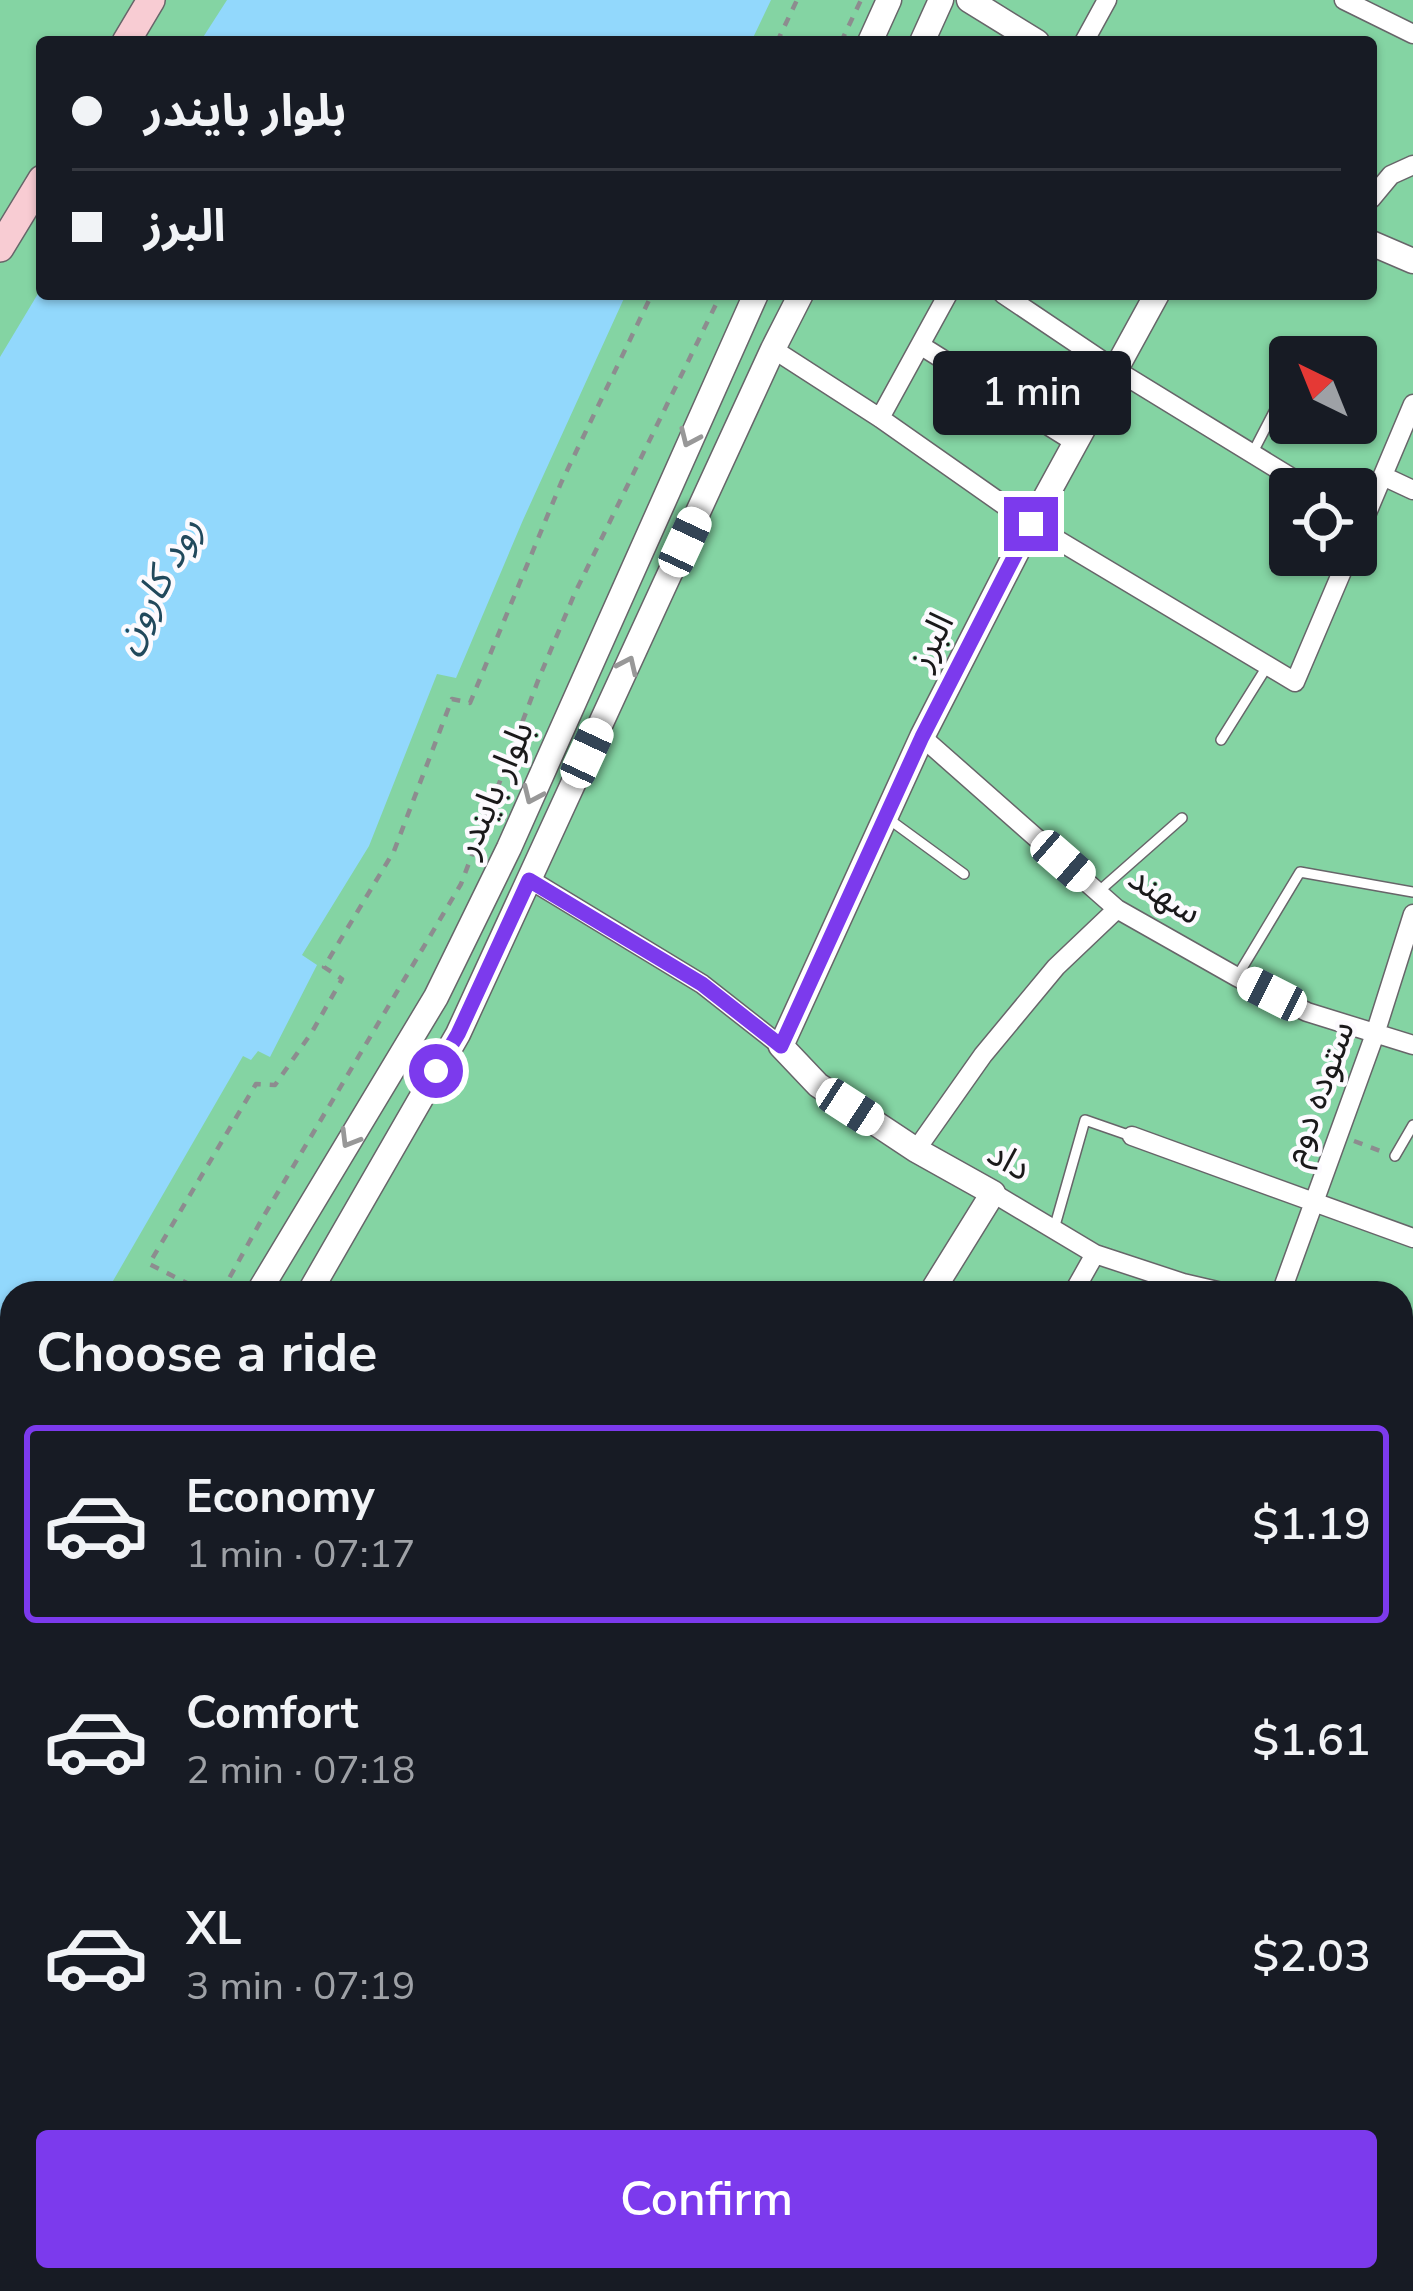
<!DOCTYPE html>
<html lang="en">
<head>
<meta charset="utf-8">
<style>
	body { margin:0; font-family:"Nunito Sans","Noto Sans Arabic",sans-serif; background:#20242c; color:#f1f3f6; height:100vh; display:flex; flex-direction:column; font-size:45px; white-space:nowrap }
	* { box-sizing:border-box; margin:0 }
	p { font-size:39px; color:#9ea1a6 }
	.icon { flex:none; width:66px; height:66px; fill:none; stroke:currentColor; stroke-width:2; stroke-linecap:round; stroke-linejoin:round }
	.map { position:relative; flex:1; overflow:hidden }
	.sheet { position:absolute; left:0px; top:1281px; width:1413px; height:1011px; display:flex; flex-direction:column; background:#171b24; border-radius:36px 36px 0 0; box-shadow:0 3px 9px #0004 }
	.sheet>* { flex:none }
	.hud { position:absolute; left:36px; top:36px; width:1341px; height:264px; border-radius:12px; box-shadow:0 3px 9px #0004; display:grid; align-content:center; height:264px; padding:0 36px; background:#171b24 }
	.needle { width:78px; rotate:317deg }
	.buttons { position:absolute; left:1269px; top:336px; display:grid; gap:24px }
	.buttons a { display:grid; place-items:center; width:108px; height:108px; border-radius:12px; background:#171b24; box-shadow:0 3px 9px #0004; font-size:60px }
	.end { position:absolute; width:54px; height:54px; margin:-27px; border:15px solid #7c3aed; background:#fff; box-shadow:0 0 0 6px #fff }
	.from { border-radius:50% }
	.bubble { position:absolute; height:84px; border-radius:12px; background:#171b24; box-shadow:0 3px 9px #0004; font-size:39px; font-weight:600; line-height:84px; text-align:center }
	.car { position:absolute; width:36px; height:72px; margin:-36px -18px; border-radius:15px; box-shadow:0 0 9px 3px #0007; background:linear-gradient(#fff 24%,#345 0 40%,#fff 0 76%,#345 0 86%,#fff 0) }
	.hud b { display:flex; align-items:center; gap:42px; height:114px; font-size:45px }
	.hud b+b { border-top:3px solid #363941 }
	.hud i { width:30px; height:30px; background:#f1f3f6 }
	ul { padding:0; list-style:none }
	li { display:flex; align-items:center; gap:36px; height:198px; margin:0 24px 18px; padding:0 12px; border:6px solid transparent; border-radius:12px }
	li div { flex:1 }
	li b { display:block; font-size:45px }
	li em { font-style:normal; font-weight:600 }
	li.selected { border-color:#7c3aed }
	li>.icon { width:108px; height:108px; stroke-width:1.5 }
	h2 { padding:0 36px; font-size:54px; line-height:144px }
	.primary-button { display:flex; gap:24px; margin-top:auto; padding:24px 36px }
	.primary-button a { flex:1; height:138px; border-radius:12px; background:#7c3aed; color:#fff; font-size:48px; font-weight:600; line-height:138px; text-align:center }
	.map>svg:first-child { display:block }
	.green { fill:#84d4a3; fill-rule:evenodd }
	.water { fill:#92d8fc }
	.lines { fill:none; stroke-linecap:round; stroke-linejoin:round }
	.service-casing { stroke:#676569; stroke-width:12 }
	.minor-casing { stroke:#676569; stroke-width:21 }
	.tertiary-casing { stroke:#676569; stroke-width:27 }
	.secondary-casing { stroke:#676569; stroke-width:30 }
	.primary-casing { stroke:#9f414f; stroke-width:33 }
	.path { stroke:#8d8c8f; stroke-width:4.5; stroke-dasharray:9 9; stroke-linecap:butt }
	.service { stroke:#fff; stroke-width:9 }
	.minor { stroke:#fff; stroke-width:18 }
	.tertiary { stroke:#fff; stroke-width:24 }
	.secondary { stroke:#f8ccd3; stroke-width:27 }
	.primary { stroke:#f19aa7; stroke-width:30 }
	.oneway { stroke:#989898 }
	.route { stroke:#7c3aed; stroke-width:15 }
	.labels { text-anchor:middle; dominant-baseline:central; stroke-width:9; stroke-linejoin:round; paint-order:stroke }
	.street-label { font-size:36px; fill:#1a191a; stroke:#fcfafe }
	.water-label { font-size:39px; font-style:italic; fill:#21495c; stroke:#fcfafe }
</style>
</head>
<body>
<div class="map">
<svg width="1413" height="2291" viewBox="0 0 1413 2291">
	<rect width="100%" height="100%" fill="#eeedf1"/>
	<path class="green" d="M 0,0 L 1413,0 L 1413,2291 L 0,2291 ZM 42,42 L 1371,42 L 1371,294 L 42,294 ZM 1290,357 L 1356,357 L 1356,423 L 1290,423 ZM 1290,489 L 1356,489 L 1356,555 L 1290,555 ZM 12,1293 L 1401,1293 L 1401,2280 L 12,2280 Z"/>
	<path class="water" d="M 227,0 L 771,0 L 751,42 L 200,42 Z
		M 42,287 L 42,294 L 626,294 L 523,520 L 456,678 L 437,674 L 369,846 L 302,955 L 317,965 L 270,1057 L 258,1051 L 251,1060 L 243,1056 L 106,1293 L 12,1293 L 12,1456 L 0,1477 L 0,357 Z"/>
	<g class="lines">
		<defs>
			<path id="service" d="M 1252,454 L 1290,381
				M 1221,740 L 1268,665
				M 890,820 L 964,874
				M 1098,892 L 1182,818
				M 1238,975 L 1300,872 L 1413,892
				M 1395,1156 L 1413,1125
				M 1054,1229 L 1085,1120 L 1131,1136"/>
			<path id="minor" d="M 1344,0 L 1413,34
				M 1084,42 L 1107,0
				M 1371,199 L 1391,175 L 1413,165
				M 1003,294 L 1116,370 L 1310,489
				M 920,345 L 1076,443
				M 773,349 L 880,418 L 1031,524 L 1295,682 L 1349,555
				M 880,418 L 948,294
				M 1383,476 L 1413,490
				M 1356,539 L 1413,404
				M 922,737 L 1117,909 L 1237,977 L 1307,1012 L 1413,1045
				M 529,879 L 702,984 L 781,1046
				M 1132,1136 L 1413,1238
				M 916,1150 L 983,1055 L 1056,967 L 1117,909
				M 993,1193 L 1095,1254 L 1183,1283 L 1226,1293
				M 1073,1293 L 1095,1254
				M 1281,1293 L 1375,1034 L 1413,914
				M 1401,1344 L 1413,1347
				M 1401,1739 L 1405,1684 L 1413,1663
				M 1401,1762 L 1413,1763
				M 0,2287 L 9,2291"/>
			<path id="tertiary" d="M 969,0 L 1037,42
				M 870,42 L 889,0
				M 922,42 L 941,0
				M 1371,243 L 1413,261
				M 258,1293 L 436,997 L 509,848 L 756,294
				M 309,1293 L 458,1034 L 773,349 L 801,294
				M 931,1293 L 993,1193 L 916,1150 L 818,1085 L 781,1046 L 922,737 L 1031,524 L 1157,294
				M 0,1737 L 12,1716
				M 0,1822 L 12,1802
				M 0,2080 L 12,2085
				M 0,2138 L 12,2141"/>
			<path id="secondary" d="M 126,42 L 151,0
				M 0,248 L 42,179"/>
			<path id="primary" d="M 1401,2197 L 1413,2198
				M 0,2203 L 12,2208
				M 1401,2235 L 1413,2236
				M 170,2280 L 192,2291
				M 449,2291 L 457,2280
				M 942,2291 L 944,2280
				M 988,2291 L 1002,2280"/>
		</defs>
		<use href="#service" class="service-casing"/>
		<use href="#minor" class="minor-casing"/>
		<use href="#tertiary" class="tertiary-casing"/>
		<use href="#secondary" class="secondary-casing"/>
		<use href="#primary" class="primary-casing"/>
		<path class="path" d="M 777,42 L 797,0
			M 841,42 L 861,0
			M 1354,1141 L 1383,1152
			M 207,1293 L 149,1264 L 256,1084 L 275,1085 L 312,1032 L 342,979 L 324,967 L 394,851 L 452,699 L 470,703 L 561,483 L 652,294
			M 221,1293 L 262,1219 L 461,884 L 539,678 L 574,595 L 721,294
			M 0,1521 L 12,1500
			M 0,1550 L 12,1532
			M 0,1643 L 12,1636
			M 0,1675 L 12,1655
			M 494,2280 L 498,2291
			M 587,2280 L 598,2291
			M 774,2280 L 779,2291
			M 639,2291 L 651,2280
			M 843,2291 L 848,2280"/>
		<use href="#service" class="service"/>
		<use href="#minor" class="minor"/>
		<use href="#tertiary" class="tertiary"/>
		<use href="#secondary" class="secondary"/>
		<use href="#primary" class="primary"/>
	</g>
	<defs><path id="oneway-chevron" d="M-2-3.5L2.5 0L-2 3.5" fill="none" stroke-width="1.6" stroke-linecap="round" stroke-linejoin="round" transform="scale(3)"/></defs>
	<g class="oneway">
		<use href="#oneway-chevron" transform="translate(689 438) rotate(114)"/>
		<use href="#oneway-chevron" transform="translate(628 665) rotate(-65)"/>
		<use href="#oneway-chevron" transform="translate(532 795) rotate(114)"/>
		<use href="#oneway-chevron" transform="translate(349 1139) rotate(121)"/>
	</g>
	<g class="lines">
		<path class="route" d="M 436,1071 L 458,1034 L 529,880 L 702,984 L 781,1046 L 922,737 L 1031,524"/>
	</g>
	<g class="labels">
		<g class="street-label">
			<text transform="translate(931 641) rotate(-63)">البرز</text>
			<text transform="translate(494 789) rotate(-66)">بلوار بایندر</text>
			<text transform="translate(1165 895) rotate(32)">سهند</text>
			<text transform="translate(1318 1093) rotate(-70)">ستوده دوم</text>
			<text transform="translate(1009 1161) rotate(30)">داد</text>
		</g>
		<g class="water-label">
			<text transform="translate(157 585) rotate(-62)">رود کارون</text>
		</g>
	</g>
</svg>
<div class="buttons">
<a><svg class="needle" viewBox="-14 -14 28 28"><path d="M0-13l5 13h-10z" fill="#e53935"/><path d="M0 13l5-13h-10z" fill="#9ea1a6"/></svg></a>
<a><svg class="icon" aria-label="locate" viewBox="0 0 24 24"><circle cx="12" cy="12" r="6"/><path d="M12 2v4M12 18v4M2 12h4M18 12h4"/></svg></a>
</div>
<i class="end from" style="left:436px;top:1071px"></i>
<i class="end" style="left:1031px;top:524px"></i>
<div class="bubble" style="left:933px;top:351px;width:198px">1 min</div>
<i class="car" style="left:685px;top:542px;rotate:25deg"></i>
<i class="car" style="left:587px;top:753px;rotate:25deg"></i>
<i class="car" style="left:1063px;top:861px;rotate:131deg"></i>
<i class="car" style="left:1272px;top:994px;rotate:297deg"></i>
<i class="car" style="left:850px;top:1107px;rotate:123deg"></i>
<div class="hud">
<b><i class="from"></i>بلوار بایندر</b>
<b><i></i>البرز</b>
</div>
<section class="sheet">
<h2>Choose a ride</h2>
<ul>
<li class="selected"><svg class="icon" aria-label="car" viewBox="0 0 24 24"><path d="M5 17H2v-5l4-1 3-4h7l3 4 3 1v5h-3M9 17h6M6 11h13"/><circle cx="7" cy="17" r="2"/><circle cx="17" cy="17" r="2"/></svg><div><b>Economy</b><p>1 min · 07:17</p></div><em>$1.19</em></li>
<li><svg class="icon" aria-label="car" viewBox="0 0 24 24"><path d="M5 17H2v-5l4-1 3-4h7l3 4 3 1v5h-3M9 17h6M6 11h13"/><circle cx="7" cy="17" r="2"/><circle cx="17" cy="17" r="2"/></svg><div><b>Comfort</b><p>2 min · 07:18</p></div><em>$1.61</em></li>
<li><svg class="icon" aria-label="car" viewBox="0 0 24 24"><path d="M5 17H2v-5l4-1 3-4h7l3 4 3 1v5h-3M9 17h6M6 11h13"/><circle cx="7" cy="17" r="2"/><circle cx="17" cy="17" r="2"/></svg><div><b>XL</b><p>3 min · 07:19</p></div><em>$2.03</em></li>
</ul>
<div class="primary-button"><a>Confirm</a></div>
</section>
</div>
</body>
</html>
